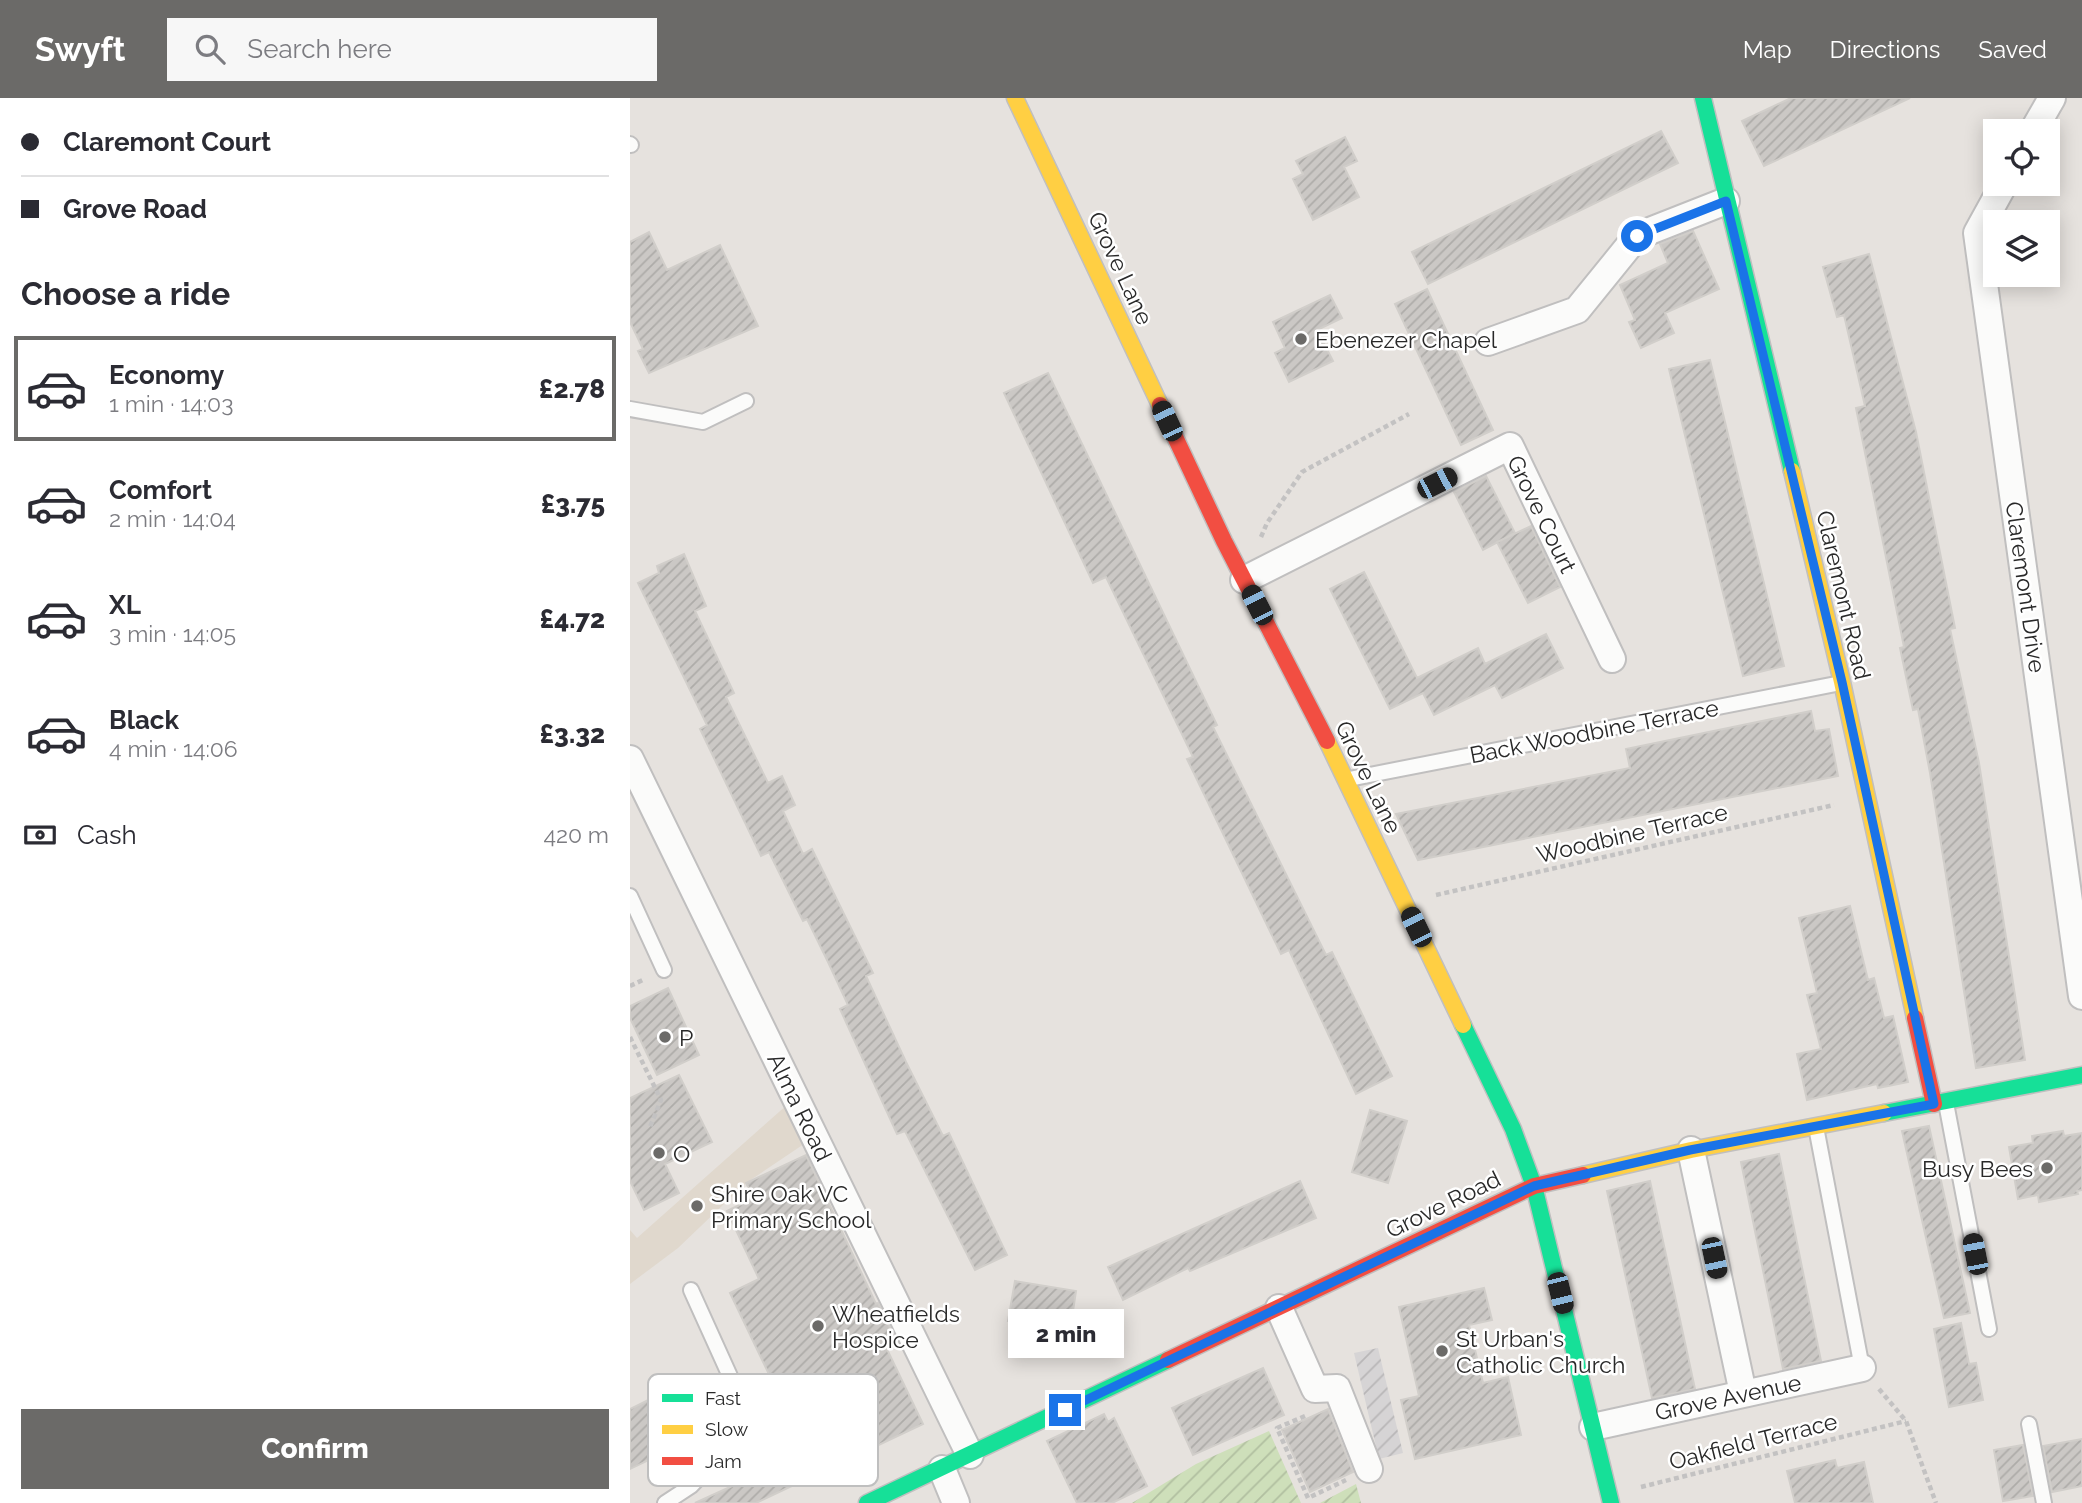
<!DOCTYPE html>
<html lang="en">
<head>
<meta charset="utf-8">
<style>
	body { margin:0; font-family:Raleway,sans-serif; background:#f7f7f7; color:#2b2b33; height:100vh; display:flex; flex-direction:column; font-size:26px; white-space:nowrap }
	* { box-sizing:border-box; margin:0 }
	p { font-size:23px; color:#7c7c81 }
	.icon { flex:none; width:38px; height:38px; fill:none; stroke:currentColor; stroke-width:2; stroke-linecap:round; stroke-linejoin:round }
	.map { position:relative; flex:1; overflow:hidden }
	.drawer { display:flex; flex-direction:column; background:#fff; width:630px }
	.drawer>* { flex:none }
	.top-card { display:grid; align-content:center; height:154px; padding:0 21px; background:#fff }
	.tools { position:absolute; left:1353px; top:21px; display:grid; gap:14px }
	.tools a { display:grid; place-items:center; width:77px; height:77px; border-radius:0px; background:#fff; box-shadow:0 4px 18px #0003; font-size:35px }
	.end { position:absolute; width:32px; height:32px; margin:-16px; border:9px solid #1a73e8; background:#fff; box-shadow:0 0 0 4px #fff }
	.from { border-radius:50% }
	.bubble { position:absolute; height:49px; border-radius:0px; background:#fff; box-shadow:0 4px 18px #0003; font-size:23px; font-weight:800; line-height:49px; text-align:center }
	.car { position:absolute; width:21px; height:42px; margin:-21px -10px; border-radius:9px; box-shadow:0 0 5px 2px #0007; background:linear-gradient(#222 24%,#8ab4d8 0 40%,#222 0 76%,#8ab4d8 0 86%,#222 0) }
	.top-card b { display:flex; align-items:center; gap:24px; height:66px; font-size:26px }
	.top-card b+b { border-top:2px solid #e1e1e2 }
	.top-card i { width:18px; height:18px; background:#2b2b33 }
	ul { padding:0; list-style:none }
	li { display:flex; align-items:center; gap:21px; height:105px; margin:0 14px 10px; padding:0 7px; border:4px solid transparent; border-radius:0px }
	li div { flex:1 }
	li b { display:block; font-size:26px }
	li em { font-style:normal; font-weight:800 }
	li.active { border-color:#6b6a68 }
	li>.icon { width:63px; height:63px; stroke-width:1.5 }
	h2 { padding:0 21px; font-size:32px; line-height:84px }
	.pay { display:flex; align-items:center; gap:18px; height:77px; padding:0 21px; font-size:26px }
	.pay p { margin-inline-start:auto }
	.primary-button { display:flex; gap:14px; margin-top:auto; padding:14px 21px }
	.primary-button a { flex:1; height:80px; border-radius:0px; background:#6b6a68; color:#fff; font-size:28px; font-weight:800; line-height:80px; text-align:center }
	header { display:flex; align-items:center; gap:42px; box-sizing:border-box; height:98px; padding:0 35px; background:#6b6a68; color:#fff }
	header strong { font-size:33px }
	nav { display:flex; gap:38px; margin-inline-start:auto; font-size:24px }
	.search { width:490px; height:63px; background:#f7f7f7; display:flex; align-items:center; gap:18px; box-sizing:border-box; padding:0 24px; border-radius:0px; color:#7c7c81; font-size:26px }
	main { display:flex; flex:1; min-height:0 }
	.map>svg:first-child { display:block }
	.industrial { fill:url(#industrial-furrows) }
	.education { fill:#e0d8cd }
	.garden { fill:url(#garden-furrows) }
	.building { fill:url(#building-hatch); stroke:#d1ceca; stroke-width:2 }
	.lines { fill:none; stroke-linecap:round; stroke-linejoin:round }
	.lane-casing { stroke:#c0bfbf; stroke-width:18 }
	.street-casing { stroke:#c0bfbf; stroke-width:30 }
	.fast-casing { stroke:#c0bfbf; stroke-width:19 }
	.slow-casing { stroke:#c0bfbf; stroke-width:19 }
	.jam-casing { stroke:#c0bfbf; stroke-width:19 }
	.path { stroke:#c3c2c2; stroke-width:4.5; stroke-dasharray:5 3.5; stroke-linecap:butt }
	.lane { stroke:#fbfbfa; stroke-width:14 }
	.street { stroke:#fbfbfa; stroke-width:26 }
	.fast { stroke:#16e098; stroke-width:16 }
	.slow { stroke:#ffcf43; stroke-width:16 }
	.jam { stroke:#f24e42; stroke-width:16 }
	.route { stroke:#1a73e8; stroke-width:9 }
	.poi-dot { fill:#6b6a68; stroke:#fff; stroke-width:2.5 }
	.labels { text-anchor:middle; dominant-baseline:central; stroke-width:5; stroke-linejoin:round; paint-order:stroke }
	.street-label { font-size:23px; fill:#292929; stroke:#fff }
	.poi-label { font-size:23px; fill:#292929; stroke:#fff; text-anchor:start }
	.key { fill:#fff; stroke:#bfbfbf; stroke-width:2 }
	.key-label { font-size:19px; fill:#292929 }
</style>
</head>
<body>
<header>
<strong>Swyft</strong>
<div class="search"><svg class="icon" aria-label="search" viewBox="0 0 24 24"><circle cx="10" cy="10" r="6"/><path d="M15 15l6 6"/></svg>Search here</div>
<nav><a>Map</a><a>Directions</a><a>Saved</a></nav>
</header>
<main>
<section class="drawer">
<div class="top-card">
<b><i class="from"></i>Claremont Court</b>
<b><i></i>Grove Road</b>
</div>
<h2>Choose a ride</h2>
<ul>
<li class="active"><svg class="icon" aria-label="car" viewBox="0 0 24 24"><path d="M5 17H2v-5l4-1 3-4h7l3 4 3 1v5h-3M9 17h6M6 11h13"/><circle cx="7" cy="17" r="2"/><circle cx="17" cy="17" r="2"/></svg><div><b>Economy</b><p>1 min · 14:03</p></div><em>£2.78</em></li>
<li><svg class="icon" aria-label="car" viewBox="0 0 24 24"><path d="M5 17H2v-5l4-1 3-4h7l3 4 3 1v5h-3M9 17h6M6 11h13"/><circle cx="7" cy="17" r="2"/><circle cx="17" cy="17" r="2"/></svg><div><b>Comfort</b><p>2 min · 14:04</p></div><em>£3.75</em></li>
<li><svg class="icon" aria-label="car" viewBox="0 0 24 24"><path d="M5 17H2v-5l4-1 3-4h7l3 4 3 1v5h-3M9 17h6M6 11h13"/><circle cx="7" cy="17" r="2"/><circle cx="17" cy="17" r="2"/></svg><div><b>XL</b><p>3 min · 14:05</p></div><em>£4.72</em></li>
<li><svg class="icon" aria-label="car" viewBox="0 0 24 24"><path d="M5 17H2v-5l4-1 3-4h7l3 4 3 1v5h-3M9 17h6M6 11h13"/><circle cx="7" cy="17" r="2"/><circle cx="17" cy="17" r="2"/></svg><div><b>Black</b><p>4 min · 14:06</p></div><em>£3.32</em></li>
</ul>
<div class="pay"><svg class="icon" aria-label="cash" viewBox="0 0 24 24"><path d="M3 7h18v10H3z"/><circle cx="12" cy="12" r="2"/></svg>Cash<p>420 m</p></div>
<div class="primary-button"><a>Confirm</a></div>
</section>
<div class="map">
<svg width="1452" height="1405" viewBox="0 0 1452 1405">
	<defs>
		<pattern id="industrial-furrows" width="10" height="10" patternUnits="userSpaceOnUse" patternTransform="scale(1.75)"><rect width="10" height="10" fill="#d6d4d5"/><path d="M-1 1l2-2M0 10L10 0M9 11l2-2" fill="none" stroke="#b8b6b7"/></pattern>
		<pattern id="garden-furrows" width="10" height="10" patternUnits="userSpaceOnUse" patternTransform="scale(1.75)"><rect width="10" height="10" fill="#cedfba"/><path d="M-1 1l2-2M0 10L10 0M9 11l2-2" fill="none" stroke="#b1bfa0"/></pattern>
		<pattern id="building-hatch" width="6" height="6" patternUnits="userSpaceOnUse" patternTransform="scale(1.75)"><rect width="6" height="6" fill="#cbc8c5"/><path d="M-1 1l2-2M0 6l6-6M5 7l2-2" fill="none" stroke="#aeaca9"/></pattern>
	</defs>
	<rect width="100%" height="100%" fill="#e6e2de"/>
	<path class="industrial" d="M 748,1250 L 773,1355 L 749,1361 L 724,1255 Z"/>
	<path class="education" d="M 158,1006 L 174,1046 L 116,1085 L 48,1150 L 0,1186 L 0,1132 L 7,1140 Z"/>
	<path class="garden" d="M 639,1333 L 671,1405 L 502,1405 L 566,1366 Z
		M 726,1386 L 731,1405 L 690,1405 Z"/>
	<path class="building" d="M 1161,0 L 1280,0 L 1134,68 L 1112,23 Z
		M 1031,33 L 1048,65 L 798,186 L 782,154 Z
		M 715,39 L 727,63 L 714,69 L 729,99 L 683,122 L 663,81 L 673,76 L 666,63 Z
		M 1063,133 L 1089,191 L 1035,215 L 1044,235 L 1011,250 L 999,224 L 1005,222 L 990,187 L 1038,165 L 1030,146 Z
		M 19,134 L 37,172 L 90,147 L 128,228 L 19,275 L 8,253 L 13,251 L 0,224 L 0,144 Z
		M 1239,156 L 1286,334 L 1325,530 L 1320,531 L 1349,665 L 1395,962 L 1346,970 L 1300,675 L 1288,611 L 1283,612 L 1270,550 L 1274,549 L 1226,310 L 1235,308 L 1214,217 L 1207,219 L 1193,169 Z
		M 797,191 L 863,332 L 831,347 L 765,206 Z
		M 700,197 L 712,220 L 687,232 L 703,263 L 659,284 L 645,255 L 655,250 L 643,224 Z
		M 1080,262 L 1154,568 L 1113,578 L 1039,271 Z
		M 418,275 L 587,627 L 583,629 L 696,857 L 702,854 L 762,978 L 726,996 L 659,852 L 651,856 L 557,661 L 563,659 L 476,479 L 463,485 L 374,295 Z
		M 856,378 L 885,435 L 853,452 L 824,394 Z
		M 901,428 L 930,489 L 898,505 L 867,444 Z
		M 54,456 L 76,508 L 65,513 L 104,595 L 96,599 L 138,685 L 152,678 L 165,707 L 153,713 L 173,756 L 182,751 L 243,875 L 236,878 L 276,964 L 313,1038 L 319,1035 L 377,1157 L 345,1172 L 275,1033 L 267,1036 L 210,911 L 218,907 L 198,864 L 177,821 L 173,823 L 139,754 L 131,758 L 70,631 L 77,627 L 8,485 L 29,475 L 27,468 Z
		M 734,474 L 787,580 L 848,550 L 855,566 L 916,536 L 933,570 L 872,600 L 865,587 L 804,617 L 793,595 L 760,611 L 700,491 Z
		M 1181,613 L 1185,633 L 1199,631 L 1208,678 L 788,762 L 766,716 L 1000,670 L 996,651 Z
		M 1220,808 L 1238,882 L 1244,880 L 1254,920 L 1263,918 L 1278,984 L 1248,990 L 1247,986 L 1177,1002 L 1167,956 L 1191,951 L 1177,897 L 1187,895 L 1169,820 Z
		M 38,890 L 69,957 L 27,977 L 0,920 L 0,908 Z
		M 49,977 L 82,1044 L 35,1066 L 49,1095 L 14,1112 L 0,1083 L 0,1000 Z
		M 740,1012 L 777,1023 L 758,1085 L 722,1074 Z
		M 1299,1028 L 1340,1215 L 1314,1220 L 1272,1033 Z
		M 1433,1033 L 1434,1038 L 1452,1035 L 1452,1092 L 1447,1093 L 1448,1096 L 1409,1104 L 1408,1097 L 1388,1101 L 1379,1049 L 1403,1045 L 1402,1038 Z
		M 1149,1056 L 1191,1263 L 1153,1271 L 1111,1064 Z
		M 176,1057 L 246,1206 L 248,1205 L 265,1240 L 254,1245 L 293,1326 L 126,1405 L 65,1405 L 111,1384 L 106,1371 L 131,1359 L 122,1341 L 139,1333 L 124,1302 L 146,1291 L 100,1195 L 129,1181 L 97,1113 L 124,1100 L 116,1085 Z
		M 670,1083 L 686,1120 L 560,1173 L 558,1170 L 493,1202 L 478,1169 Z
		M 1020,1083 L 1065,1291 L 1022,1300 L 977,1093 Z
		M 385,1183 L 446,1193 L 440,1233 L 378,1223 Z
		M 854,1190 L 862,1222 L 839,1227 L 853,1285 L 878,1279 L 891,1337 L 785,1361 L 771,1302 L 789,1298 L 769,1209 Z
		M 1331,1225 L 1339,1266 L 1346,1265 L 1353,1302 L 1319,1309 L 1304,1231 Z
		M 633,1270 L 654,1317 L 563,1357 L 542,1310 Z
		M 24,1299 L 31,1315 L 41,1310 L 53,1335 L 44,1340 L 48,1348 L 0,1371 L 0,1311 Z
		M 698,1311 L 723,1374 L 680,1394 L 652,1332 Z
		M 474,1316 L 478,1324 L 484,1320 L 517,1388 L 482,1405 L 447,1405 L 417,1343 Z
		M 1452,1341 L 1452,1388 L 1422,1394 L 1413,1348 Z
		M 1393,1347 L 1403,1398 L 1373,1403 L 1364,1352 Z
		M 1205,1362 L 1207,1370 L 1234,1364 L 1243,1405 L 1165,1405 L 1157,1373 Z"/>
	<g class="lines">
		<defs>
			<path id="lane" d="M 0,46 L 1,47
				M 0,311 L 73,324 L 116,303
				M 719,681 L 1211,585
				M 0,798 L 34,872
				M 1316,1005 L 1359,1231
				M 1186,1029 L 1232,1270
				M 1399,1326 L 1414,1405
				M 35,1405 L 61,1388 L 102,1345 L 113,1307 L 61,1192"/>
			<path id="street" d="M 1403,33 L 1422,0
				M 1374,86 L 1347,135 L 1452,898
				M 858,244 L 947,212 L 1007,138 L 1096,103
				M 614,482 L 880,348 L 982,561
				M 0,661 L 340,1357
				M 1061,1052 L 1113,1295
				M 649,1210 L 685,1291 L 707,1290 L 739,1371
				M 963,1329 L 1232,1270
				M 312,1371 L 326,1405"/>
			<path id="fast" d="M 1073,0 L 1162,373
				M 833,927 L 883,1031 L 904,1088 L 981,1405
				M 1254,1015 L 1452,977
				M 237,1405 L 538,1262"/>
			<path id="slow" d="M 385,0 L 530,307
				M 1162,373 L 1212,584 L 1285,920
				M 697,643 L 833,927
				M 953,1077 L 1061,1052 L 1254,1015"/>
			<path id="jam" d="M 530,307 L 594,443 L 697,643
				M 1285,920 L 1304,1006
				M 538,1262 L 904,1088 L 953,1077"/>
		</defs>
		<use href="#lane" class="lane-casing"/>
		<use href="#street" class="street-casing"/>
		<use href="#fast" class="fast-casing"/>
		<use href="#slow" class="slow-casing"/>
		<use href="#jam" class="jam-casing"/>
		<path class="path" d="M 631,439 L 637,425 L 672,374 L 779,316
			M 806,797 L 1204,707
			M 0,888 L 15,881
			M 0,939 L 31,1002 L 20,1029
			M 1249,1291 L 1276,1323 L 1306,1405
			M 675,1318 L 647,1330 L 678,1400 L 716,1382
			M 1011,1389 L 1276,1323"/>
		<use href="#lane" class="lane"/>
		<use href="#street" class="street"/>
		<use href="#fast" class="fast"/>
		<use href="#slow" class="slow"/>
		<use href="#jam" class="jam"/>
	</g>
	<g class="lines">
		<path class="route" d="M 435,1312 L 904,1088 L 1060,1052 L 1304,1006 L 1212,584 L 1096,103 L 1007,138"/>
	</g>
	<g class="poi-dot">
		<circle cx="671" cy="241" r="7"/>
		<circle cx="35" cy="939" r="7"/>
		<circle cx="29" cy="1055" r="7"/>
		<circle cx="1417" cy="1070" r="7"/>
		<circle cx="67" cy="1108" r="7"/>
		<circle cx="188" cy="1228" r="7"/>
		<circle cx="812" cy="1253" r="7"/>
	</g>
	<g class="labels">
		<g class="street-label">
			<text transform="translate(491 170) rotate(65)">Grove Lane</text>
			<text transform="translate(912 416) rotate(64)">Grove Court</text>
			<text transform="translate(1396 489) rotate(82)">Claremont Drive</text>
			<text transform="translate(1214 497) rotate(77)">Claremont Road</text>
			<text transform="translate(964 633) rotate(-11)">Back Woodbine Terrace</text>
			<text transform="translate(739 679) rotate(64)">Grove Lane</text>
			<text transform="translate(1002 735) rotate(-13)">Woodbine Terrace</text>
			<text transform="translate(170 1009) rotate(64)">Alma Road</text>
			<text transform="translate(813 1106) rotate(-26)">Grove Road</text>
			<text transform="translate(1098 1299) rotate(-12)">Grove Avenue</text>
			<text transform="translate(1123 1343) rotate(-14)">Oakfield Terrace</text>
		</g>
		<g class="poi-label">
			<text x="685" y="241">Ebenezer Chapel</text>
			<text x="49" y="939">P</text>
			<text x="43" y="1055">O</text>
			<text x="1403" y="1070" text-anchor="end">Busy Bees</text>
			<text x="81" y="1095">Shire Oak VC<tspan x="81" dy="26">Primary School</tspan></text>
			<text x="202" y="1215">Wheatfields<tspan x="202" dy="26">Hospice</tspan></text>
			<text x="826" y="1240">St Urban's<tspan x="826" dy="26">Catholic Church</tspan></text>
		</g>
	</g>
	<rect x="18" y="1276" width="230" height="112" rx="10" class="key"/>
	<rect x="32" y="1296" width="31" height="8" fill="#16e098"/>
	<rect x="32" y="1327" width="31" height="9" fill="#ffcf43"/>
	<rect x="32" y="1359" width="31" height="8" fill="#f24e42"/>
	<g class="key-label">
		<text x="75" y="1307">Fast</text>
		<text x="75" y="1338">Slow</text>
		<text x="75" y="1370">Jam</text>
	</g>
</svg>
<div class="tools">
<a><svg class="icon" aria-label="locate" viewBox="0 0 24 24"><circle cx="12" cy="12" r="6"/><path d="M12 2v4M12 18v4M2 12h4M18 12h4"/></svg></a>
<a><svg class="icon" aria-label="layers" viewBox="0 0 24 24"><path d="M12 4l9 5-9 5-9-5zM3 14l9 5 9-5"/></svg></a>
</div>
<i class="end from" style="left:1007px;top:138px"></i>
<i class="end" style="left:435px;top:1312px"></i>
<div class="bubble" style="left:378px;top:1211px;width:116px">2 min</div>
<i class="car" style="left:537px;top:323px;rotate:335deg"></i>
<i class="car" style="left:807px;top:385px;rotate:63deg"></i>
<i class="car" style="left:627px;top:507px;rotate:333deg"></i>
<i class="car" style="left:786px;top:829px;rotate:334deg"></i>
<i class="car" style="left:1345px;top:1156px;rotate:349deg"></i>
<i class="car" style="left:1084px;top:1160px;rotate:168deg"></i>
<i class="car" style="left:930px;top:1195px;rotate:166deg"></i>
</div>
</main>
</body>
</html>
